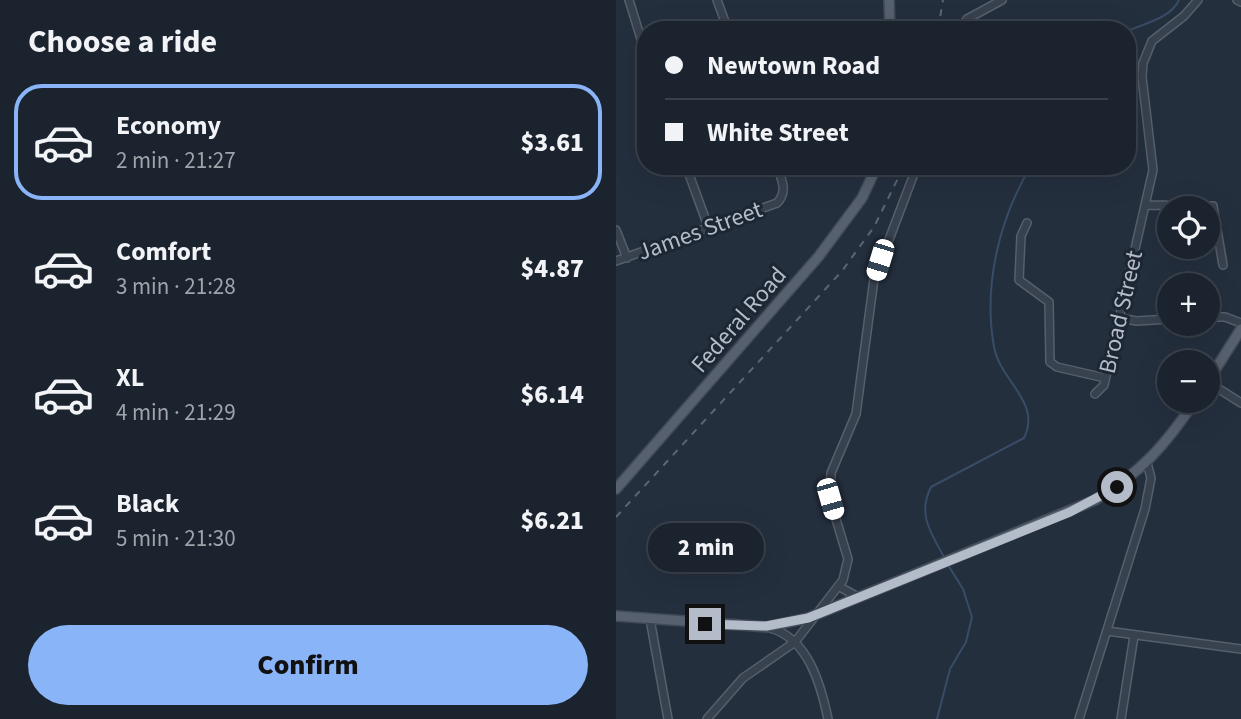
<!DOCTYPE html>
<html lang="en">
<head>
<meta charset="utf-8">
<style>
	body { margin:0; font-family:"Source Sans 3",sans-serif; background:#282f3a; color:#f1f3f6; height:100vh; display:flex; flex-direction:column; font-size:26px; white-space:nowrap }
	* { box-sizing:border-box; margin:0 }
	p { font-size:23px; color:#a0a4aa }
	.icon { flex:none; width:38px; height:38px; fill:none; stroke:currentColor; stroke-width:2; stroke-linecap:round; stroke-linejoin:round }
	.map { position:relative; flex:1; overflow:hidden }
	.sheet { display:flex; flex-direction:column; background:#1b232e; width:616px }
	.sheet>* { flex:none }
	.guide { position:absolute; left:21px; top:21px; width:499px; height:154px; border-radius:28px; box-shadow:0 7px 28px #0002,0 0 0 2px #39404a; display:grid; align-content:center; height:154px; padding:0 28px; background:#1b232e }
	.controls { position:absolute; left:541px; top:196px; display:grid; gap:14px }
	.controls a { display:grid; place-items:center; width:63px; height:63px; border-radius:50%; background:#1b232e; box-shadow:0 7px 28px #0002,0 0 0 2px #39404a; font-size:35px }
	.end { position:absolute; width:32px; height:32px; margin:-16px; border:9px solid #b4bcc9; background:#111; box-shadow:0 0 0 4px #111 }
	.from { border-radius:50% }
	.bubble { position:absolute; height:49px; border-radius:24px; background:#1b232e; box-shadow:0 7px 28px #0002,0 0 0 2px #39404a; font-size:23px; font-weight:800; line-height:49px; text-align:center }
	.car { position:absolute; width:21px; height:42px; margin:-21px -10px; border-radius:9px; box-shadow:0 0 5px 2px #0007; background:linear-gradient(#fff 24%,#345 0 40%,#fff 0 76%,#345 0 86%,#fff 0) }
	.guide b { display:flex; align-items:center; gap:24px; height:66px; font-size:26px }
	.guide b+b { border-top:2px solid #39404a }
	.guide i { width:18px; height:18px; background:#f1f3f6 }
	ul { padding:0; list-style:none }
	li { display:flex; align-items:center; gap:21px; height:116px; margin:0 14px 10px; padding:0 14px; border:4px solid transparent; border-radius:28px }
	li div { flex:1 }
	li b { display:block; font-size:26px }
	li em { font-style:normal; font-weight:800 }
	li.current { border-color:#8ab4f8 }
	li>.icon { width:63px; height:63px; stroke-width:1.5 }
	h2 { padding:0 28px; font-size:32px; line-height:84px }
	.button { display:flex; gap:14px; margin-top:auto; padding:14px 28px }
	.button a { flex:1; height:80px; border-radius:42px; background:#8ab4f8; color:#111; font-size:28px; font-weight:800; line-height:80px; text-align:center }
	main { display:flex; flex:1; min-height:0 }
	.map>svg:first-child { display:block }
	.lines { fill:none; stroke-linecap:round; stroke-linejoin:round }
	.stream { stroke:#394c67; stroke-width:2 }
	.minor-casing { stroke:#565f6c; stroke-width:10 }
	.major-casing { stroke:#414a57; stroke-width:12 }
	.minor { stroke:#38414e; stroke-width:7 }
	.major { stroke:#56606e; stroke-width:9 }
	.rail { stroke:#5a6575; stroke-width:2; stroke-dasharray:7 7; stroke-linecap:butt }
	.route { stroke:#b4bcc9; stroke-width:9 }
	.labels { text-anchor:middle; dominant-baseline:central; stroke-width:6; stroke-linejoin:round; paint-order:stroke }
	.street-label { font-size:24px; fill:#b4bcc9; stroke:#1d2633 }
</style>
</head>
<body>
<main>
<section class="sheet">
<h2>Choose a ride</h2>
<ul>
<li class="current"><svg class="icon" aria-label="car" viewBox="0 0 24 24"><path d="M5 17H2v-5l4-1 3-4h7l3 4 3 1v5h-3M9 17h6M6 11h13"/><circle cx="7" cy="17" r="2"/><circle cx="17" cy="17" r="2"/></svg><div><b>Economy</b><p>2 min · 21:27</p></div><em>$3.61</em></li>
<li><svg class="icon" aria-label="car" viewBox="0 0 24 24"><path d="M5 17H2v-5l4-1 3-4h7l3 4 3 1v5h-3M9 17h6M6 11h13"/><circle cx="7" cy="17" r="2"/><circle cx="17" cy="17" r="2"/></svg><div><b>Comfort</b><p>3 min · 21:28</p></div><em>$4.87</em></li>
<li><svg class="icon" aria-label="car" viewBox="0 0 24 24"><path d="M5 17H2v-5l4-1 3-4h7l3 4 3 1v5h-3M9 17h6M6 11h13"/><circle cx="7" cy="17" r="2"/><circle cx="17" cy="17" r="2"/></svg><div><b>XL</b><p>4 min · 21:29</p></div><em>$6.14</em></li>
<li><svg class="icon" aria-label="car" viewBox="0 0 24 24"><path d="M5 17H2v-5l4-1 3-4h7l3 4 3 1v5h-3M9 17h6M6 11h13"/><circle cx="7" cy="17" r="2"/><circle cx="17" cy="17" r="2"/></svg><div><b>Black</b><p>5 min · 21:30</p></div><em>$6.21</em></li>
</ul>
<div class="button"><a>Confirm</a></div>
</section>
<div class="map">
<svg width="625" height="719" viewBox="0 0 625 719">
	<rect width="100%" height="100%" fill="#242f3e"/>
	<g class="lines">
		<path class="stream" d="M 511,31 C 528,24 555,18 563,0
			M 328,557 C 315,533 301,514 315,487 L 408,438 C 426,402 384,381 378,347 C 367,286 383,219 415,166
			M 321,719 L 334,669 L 350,642 L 356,617 L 347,589 L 332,565"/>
		<defs>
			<path id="minor" d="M 13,0 L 30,55
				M 101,0 L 112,30
				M 621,0 L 625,2
				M 344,30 L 351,19 L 386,0
				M 70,166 L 93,229
				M 530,205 L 597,206 L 607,265
				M 411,223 L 405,236 L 403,280 L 433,302 L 434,362 L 441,367 L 489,378
				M 0,230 L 11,258
				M 0,261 L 161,203 C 172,192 166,180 161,166
				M 592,317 L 609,317 L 625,323
				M 502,318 L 521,321 L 553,319
				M 592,382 L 625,403
				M 479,394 L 488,385 L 537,170 L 526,77 L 527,63 L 536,41 L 568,16 L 582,0
				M 222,586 L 242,597
				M 34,619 L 52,719
				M 154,628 C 192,638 205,685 212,719
				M 491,631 L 625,649
				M 91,719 L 127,678 L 179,642 L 227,580 L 232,559 L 214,499 L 215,473 L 240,414 L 258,279 L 301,166
				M 463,719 L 529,509 L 535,478 L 531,463
				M 505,719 L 518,636"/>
			<path id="major" d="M 273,0 L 274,30
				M 592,381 L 625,329
				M 0,489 L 203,256 L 246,198 L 261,166
				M 0,616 L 150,627 L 192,618 L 479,500 C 525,473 550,444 579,401"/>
		</defs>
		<use href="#minor" class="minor-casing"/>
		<use href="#major" class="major-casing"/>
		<use href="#minor" class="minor"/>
		<use href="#major" class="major"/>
		<path class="rail" d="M 322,30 L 327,0
			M 0,517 L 226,271 L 258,227 L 288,166"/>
	</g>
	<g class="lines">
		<path class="route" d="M 89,624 L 150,626 L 192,618 L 454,512 L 501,487"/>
	</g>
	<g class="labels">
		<g class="street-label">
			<text transform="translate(84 231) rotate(-20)">James Street</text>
			<text transform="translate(505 312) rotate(-77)">Broad Street</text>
			<text transform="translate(123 320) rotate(-49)">Federal Road</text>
		</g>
	</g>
</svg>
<div class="controls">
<a><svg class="icon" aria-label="locate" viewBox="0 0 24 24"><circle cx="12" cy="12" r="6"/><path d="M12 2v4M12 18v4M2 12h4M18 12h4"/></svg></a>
<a>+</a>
<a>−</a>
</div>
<i class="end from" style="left:501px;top:487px"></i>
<i class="end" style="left:89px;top:624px"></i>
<div class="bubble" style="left:32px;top:523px;width:116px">2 min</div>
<i class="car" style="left:264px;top:260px;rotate:197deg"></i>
<i class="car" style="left:214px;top:499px;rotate:164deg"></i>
<div class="guide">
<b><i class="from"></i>Newtown Road</b>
<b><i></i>White Street</b>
</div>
</div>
</main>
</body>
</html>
